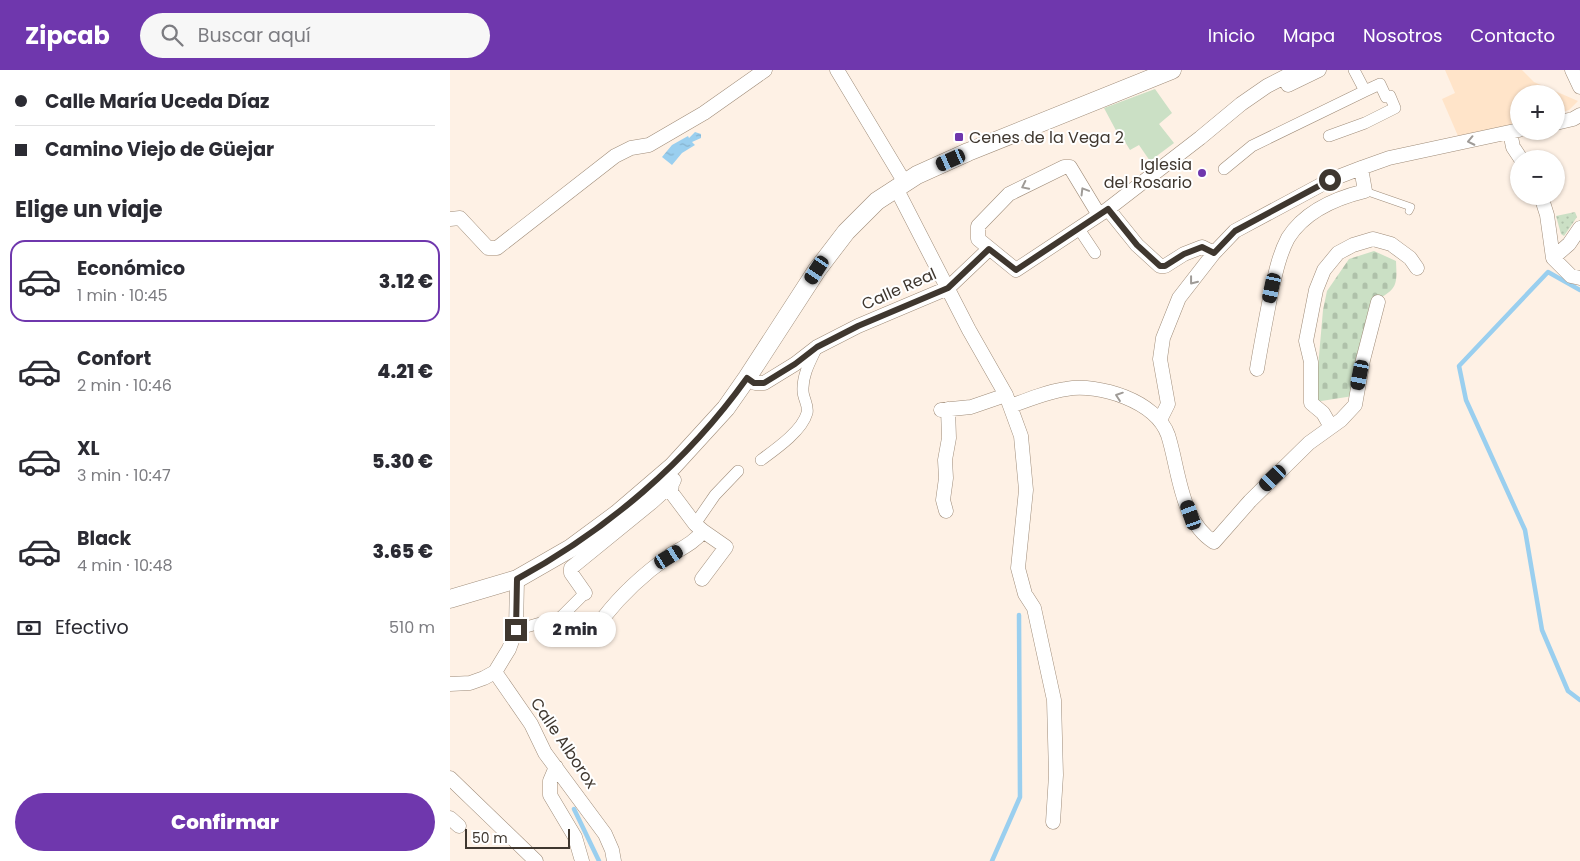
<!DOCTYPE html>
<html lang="es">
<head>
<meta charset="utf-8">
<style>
	body { margin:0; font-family:Poppins,sans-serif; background:#f7f7f7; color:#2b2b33; height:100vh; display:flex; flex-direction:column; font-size:19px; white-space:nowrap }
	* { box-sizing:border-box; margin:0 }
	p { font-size:16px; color:#7c7c81 }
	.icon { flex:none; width:28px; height:28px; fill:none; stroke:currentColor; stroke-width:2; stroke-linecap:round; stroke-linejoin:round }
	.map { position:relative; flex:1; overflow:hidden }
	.drawer { display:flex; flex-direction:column; background:#fff; width:450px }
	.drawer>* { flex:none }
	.banner { display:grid; align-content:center; height:110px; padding:0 15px; background:#fff }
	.buttons { position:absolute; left:1060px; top:15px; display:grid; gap:10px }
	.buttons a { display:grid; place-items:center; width:55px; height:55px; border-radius:50%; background:#fff; box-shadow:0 1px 4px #0004; font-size:25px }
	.scale { position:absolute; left:15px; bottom:12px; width:105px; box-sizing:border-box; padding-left:5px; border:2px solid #3f372f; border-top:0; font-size:14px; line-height:18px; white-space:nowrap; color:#3f372f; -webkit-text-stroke:4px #fff; paint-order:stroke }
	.end { position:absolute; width:22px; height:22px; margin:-11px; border:6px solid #3f372f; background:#fff; box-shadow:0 0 0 2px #fff }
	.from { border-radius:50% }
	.bubble { position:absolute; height:35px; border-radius:18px; background:#fff; box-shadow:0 1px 4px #0004; font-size:16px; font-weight:800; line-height:35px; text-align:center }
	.car { position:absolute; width:15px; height:30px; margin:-15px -8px; border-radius:6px; box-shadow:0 0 4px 1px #0007; background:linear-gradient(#222 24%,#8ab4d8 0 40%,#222 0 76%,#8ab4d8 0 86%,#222 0) }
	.banner b { display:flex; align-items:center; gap:18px; height:48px; font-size:19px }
	.banner b+b { border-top:1px solid #e1e1e2 }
	.banner i { width:12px; height:12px; background:#2b2b33 }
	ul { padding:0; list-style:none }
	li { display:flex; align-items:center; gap:15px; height:82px; margin:0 10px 8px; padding:0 5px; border:2px solid transparent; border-radius:15px }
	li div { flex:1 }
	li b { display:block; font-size:19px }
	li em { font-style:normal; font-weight:800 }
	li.current { border-color:#6f37ad }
	li>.icon { width:45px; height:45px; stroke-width:1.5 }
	h2 { padding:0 15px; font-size:22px; line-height:60px }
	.pay { display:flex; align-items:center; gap:12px; height:55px; padding:0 15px; font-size:19px }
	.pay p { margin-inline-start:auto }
	.primary-button { display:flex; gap:10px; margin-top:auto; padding:10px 15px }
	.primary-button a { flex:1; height:58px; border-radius:30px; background:#6f37ad; color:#fff; font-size:20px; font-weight:800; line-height:58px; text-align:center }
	header { display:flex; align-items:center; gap:30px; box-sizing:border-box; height:70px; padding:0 25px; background:#6f37ad; color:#fff }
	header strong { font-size:24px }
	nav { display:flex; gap:28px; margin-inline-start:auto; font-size:18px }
	.search { width:350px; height:45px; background:#f7f7f7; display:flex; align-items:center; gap:12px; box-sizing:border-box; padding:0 18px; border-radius:28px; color:#7c7c81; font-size:19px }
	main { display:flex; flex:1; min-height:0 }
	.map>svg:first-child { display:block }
	.built { fill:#ffe4c9 }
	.cemetery { fill:url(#cemetery-stones) }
	.park { fill:#cbe0c5 }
	.garden { fill:url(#garden-dots) }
	.water { fill:url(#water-ripples) }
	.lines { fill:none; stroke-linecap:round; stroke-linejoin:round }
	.stream { stroke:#9acfef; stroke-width:4.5 }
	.service-casing { stroke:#9f8c79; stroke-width:8 }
	.pedestrian-casing { stroke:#9f8c79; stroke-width:12 }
	.minor-casing { stroke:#9f8c79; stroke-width:15 }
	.tertiary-casing { stroke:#9f8c79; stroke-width:19 }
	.service { stroke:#fff; stroke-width:7 }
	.pedestrian { stroke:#fff; stroke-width:11 }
	.minor { stroke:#fff; stroke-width:14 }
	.tertiary { stroke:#fff; stroke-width:18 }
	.oneway { stroke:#9f9b97 }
	.route { stroke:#3f372f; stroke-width:6 }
	.poi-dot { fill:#6f37ad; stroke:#fff; stroke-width:2 }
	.labels { text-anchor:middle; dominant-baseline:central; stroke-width:4; stroke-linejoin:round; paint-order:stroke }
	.poi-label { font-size:16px; fill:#3f372f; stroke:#fff; text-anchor:start }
	.street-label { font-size:16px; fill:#3f372f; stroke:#fff }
</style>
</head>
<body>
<header>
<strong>Zipcab</strong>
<div class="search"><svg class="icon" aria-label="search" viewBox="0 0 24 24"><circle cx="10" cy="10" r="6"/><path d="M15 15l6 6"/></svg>Buscar aquí</div>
<nav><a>Inicio</a><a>Mapa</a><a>Nosotros</a><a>Contacto</a></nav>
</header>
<main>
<section class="drawer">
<div class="banner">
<b><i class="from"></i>Calle María Uceda Díaz</b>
<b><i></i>Camino Viejo de Güejar</b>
</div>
<h2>Elige un viaje</h2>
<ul>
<li class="current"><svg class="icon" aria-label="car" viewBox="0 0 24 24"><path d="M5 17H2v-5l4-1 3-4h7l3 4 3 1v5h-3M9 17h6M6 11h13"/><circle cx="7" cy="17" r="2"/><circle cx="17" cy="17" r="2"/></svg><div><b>Económico</b><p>1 min · 10:45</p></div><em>3.12 €</em></li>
<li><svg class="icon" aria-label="car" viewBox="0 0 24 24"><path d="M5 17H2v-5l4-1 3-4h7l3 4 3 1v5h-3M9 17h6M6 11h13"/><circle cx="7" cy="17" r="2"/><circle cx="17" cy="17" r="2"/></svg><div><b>Confort</b><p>2 min · 10:46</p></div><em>4.21 €</em></li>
<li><svg class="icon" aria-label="car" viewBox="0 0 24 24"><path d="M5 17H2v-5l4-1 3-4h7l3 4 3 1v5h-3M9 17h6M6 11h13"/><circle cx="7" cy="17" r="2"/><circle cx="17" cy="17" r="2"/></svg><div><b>XL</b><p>3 min · 10:47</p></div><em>5.30 €</em></li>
<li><svg class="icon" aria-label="car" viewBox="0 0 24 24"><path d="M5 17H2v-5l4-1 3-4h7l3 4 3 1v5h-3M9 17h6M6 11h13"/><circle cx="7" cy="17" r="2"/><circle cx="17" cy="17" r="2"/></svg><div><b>Black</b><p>4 min · 10:48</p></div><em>3.65 €</em></li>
</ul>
<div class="pay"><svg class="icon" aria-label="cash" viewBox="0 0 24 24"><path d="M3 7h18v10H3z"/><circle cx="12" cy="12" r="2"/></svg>Efectivo<p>510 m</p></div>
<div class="primary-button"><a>Confirmar</a></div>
</section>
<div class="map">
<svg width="1130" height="791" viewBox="0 0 1130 791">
	<defs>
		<pattern id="cemetery-stones" width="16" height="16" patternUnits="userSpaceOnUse" patternTransform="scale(1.25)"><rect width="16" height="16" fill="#cbe0c5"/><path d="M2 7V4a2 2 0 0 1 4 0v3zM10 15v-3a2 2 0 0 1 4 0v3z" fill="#afc1aa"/></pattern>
		<pattern id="garden-dots" width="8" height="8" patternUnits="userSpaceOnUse" patternTransform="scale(1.25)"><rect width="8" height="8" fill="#cbe0c5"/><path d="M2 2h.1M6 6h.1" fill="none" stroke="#afc1aa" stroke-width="1.8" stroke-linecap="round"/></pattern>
		<pattern id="water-ripples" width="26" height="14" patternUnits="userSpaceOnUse" patternTransform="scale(1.25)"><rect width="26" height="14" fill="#9acfef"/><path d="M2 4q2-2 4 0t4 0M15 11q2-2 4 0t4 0" fill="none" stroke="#86b2cd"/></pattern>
	</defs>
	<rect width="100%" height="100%" fill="#fef1e5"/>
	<path class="built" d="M 995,0 L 1072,0 L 1084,12 L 1128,31 L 1119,40 L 1106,44 L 1106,24 L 1069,24 L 1069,53 L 1008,66 L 992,29 L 1005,23 Z"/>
	<path class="cemetery" d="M 924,181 L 946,191 C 947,214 948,219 926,230 L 903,326 L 865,332 L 873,240 L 877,221 L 899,189 Z"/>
	<path class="park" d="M 705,19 L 722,43 L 709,54 L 724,73 L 700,91 L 689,75 L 680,80 L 672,67 L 670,68 L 654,38 Z"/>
	<path class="garden" d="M 1125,142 L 1127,147 L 1114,166 L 1111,164 L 1106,146 Z"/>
	<path class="water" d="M 245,62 L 251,64 L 251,68 L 242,72 L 245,75 L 232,83 L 222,95 L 212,87 L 222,75 L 238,66 L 239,68 Z"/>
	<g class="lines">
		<path class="stream" d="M 1130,220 L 1098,202 L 1009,296 L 1016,330 L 1075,460 L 1092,560 L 1118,621 L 1130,630
			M 124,739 L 149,791
			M 542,791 L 570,727 L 569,545"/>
		<defs>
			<path id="service" d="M 915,121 L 961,137 L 959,141"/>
			<path id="pedestrian" d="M 904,0 L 915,21
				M 774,99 L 802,76 L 915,21 L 930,14 L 936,27 L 940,26 L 945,38 L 915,53 L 879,66
				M 629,159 L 645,183
				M 311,390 C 326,379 352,361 357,343 C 359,336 353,328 353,321 C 352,305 361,290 367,277
				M 245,454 L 265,425 L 288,401
				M 66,560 L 111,547 L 135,523"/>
			<path id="minor" d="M 387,0 L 455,113
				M 1122,0 L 1130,17
				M 838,15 L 869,0
				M 1106,53 L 1123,49 L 1130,45
				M 1060,62 L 1063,77 L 1071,89
				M 446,118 L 519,260 L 556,325 L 571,366 L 576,420 L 568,498 L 575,524 L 584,538 L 604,630 L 606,705 L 603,752
				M 1091,126 L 1097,145 L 1103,188 L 1121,206 L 1130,208
				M 658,139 L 687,175 L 710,196 L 715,196 L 734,184 L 752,177 L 764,183
				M 649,145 L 620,97 L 614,97 L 559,124 L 528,156 L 528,169 L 566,200 L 658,139 L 750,68 L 791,34 L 817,16 L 848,0
				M 0,149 L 10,148 L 38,178 L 47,178 L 165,86 L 181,78 L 199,75 L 254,43 L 315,0
				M 1103,188 L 1119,174 L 1130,158
				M 807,299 C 811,274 816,249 821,223 C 825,205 829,185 838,168 C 855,141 886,128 915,121 L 911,98
				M 297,308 L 305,313 L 314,313 L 345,294 L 367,277 L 408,256 L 498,218 L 539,179
				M 561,336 C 579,329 597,322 616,319 C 649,313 706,331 718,365 C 729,399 730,451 764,472 L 800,431 L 859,373 L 891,350 L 905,335 L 913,290 L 928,232
				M 491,340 L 521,337 L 556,325
				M 710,350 L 718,334 L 710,289 L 713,268 L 729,228 L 764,183 L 785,161 L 880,110 L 911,98 L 939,88 L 1069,60
				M 881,357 L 873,343 L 861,333 L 861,292 L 856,271 L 866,220 L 874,200 L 888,183 L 903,175 L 923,169 L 941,174 L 960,188 L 967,198
				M 496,441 L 493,430 L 496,408 L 495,390 L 499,368 L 498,339
				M 252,509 L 276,477 L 253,461
				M 135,523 L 121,503 L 121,498 L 202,432 L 222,414 L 224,410
				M 154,547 C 172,524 195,503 219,486 C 232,478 244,473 253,461 L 245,454 L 221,422 L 222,414
				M 45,602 L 81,654 L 95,683 L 155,764 L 162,780 L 164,791
				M 0,614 L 20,613 L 34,608 L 45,602 L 59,579 L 66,560 L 67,509
				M 106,697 L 100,711 L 100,725 L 125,767 L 132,791
				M 0,708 L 86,791
				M 0,748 L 9,756"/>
			<path id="tertiary" d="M 0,529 L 67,509 L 121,478 L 167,444 L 223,396 L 276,338 L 297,308 L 367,200 L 396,162 L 427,131 L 467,105 L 518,82 L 722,0"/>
		</defs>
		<use href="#service" class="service-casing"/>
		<use href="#pedestrian" class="pedestrian-casing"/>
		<use href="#minor" class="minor-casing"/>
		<use href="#tertiary" class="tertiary-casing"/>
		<use href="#service" class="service"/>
		<use href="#pedestrian" class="pedestrian"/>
		<use href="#minor" class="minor"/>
		<use href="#tertiary" class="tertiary"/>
	</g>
	<defs><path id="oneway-chevron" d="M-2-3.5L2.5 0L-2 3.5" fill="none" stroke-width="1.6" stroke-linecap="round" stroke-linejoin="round" transform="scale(1.25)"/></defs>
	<g class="oneway">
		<use href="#oneway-chevron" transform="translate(1021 71) rotate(168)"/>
		<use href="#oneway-chevron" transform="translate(575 116) rotate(154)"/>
		<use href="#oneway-chevron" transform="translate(634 121) rotate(-121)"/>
		<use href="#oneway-chevron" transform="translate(743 211) rotate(128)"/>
		<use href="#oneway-chevron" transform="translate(669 326) rotate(-161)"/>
	</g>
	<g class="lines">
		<path class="route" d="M 66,560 L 67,509 C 157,460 237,392 297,308 L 304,313 L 314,313 L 345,294 L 367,277 L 408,256 L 498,218 L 539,179 L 566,200 L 658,139 L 687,175 L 710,196 L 715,196 L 734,184 L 752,177 L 764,183 L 785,161 L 880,110"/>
	</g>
	<g class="poi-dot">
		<rect x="504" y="62" width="10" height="10" rx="2.5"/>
		<circle cx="752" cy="103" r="5"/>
	</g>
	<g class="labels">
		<g class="poi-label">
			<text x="519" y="67">Cenes de la Vega 2</text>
			<text x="742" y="94" text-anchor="end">Iglesia<tspan x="742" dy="18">del Rosario</tspan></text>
		</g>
		<g class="street-label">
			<text transform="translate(449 219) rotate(-24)">Calle Real</text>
			<text transform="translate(114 673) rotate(56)">Calle Alborox</text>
		</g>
	</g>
</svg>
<div class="buttons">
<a>+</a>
<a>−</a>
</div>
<div class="scale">50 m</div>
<i class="end from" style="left:880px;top:110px"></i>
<i class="end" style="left:66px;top:560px"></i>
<div class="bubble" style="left:84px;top:542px;width:82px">2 min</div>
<i class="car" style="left:501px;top:90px;rotate:246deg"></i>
<i class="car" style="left:367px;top:200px;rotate:213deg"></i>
<i class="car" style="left:822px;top:218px;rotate:192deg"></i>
<i class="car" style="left:910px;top:305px;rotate:191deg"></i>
<i class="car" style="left:823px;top:408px;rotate:226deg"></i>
<i class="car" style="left:741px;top:445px;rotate:341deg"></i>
<i class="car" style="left:219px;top:487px;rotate:59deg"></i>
</div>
</main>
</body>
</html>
